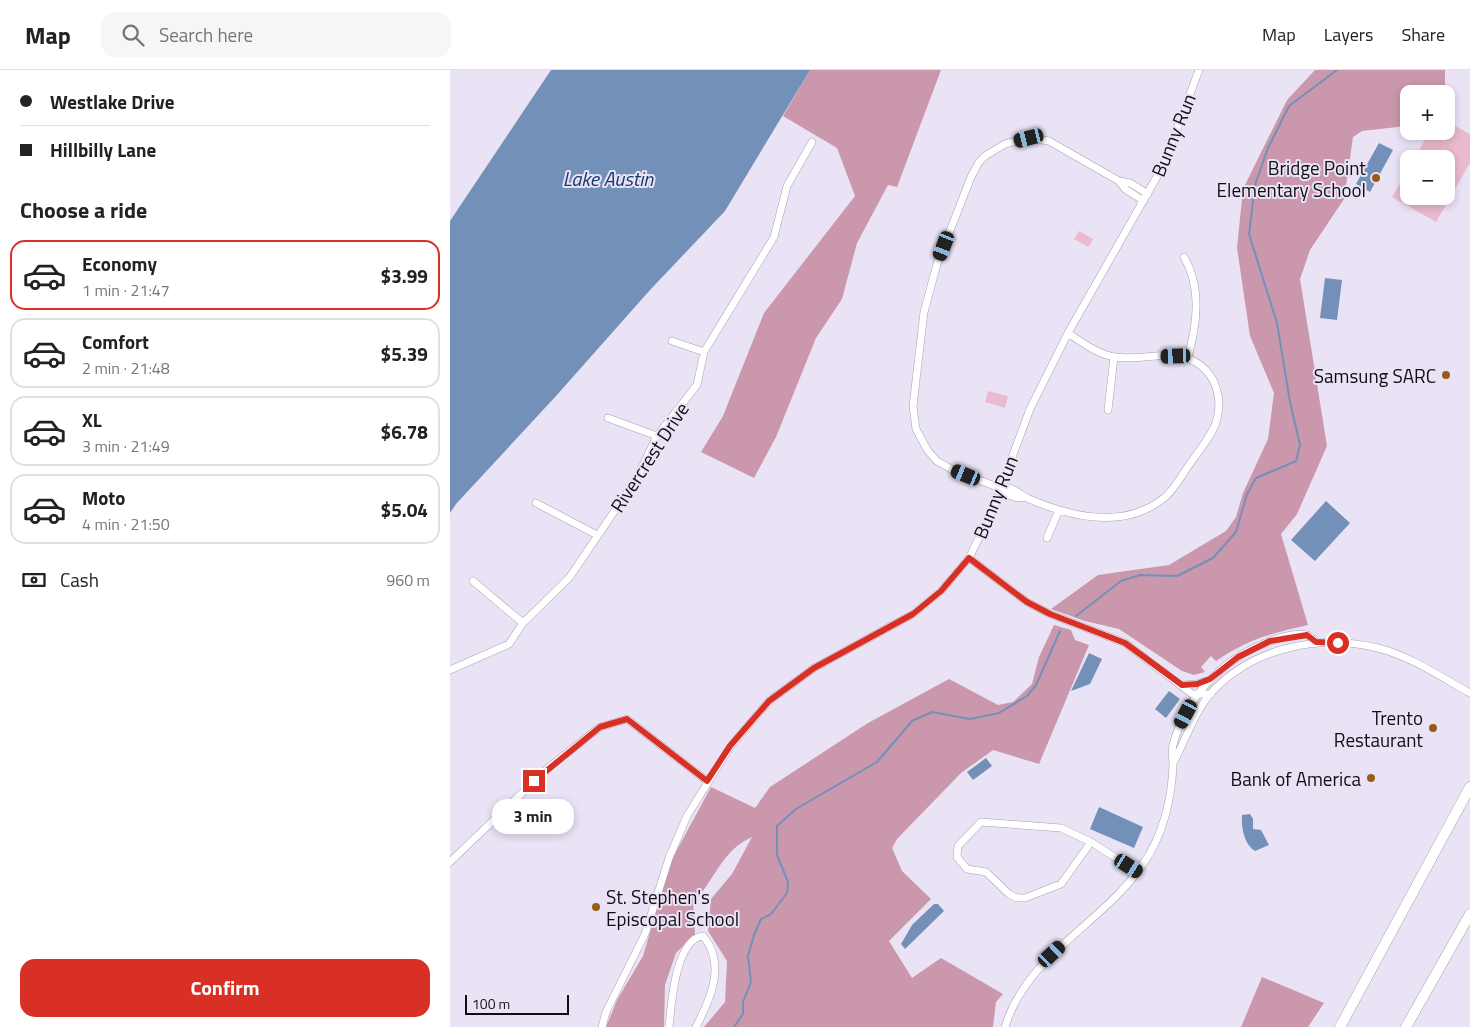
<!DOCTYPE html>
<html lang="en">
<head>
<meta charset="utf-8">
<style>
	body { margin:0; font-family:"Titillium Web",sans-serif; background:#f6f6f6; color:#222; height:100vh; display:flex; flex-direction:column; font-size:19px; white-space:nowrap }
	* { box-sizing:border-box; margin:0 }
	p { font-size:16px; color:#767676 }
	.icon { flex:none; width:28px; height:28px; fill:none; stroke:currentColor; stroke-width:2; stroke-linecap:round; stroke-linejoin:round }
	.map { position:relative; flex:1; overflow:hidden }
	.drawer { display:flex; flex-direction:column; background:#fff; width:450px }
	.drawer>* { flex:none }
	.guide { display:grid; align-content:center; height:110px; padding:0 20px; background:#fff }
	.tools { position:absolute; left:950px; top:15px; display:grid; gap:10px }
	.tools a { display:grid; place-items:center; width:55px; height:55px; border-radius:10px; background:#fff; box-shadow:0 2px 8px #0003; font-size:25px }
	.scale { position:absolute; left:15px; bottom:12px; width:104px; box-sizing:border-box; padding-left:5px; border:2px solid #100d13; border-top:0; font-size:14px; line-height:18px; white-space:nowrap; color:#100d13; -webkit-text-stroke:4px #eae2f5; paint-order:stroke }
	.end { position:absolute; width:22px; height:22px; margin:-11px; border:6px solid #d93025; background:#fff; box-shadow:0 0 0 2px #fff }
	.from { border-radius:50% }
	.bubble { position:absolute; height:35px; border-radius:15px; background:#fff; box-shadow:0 2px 8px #0003; font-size:16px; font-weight:700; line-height:35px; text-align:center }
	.car { position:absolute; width:15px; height:30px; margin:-15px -8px; border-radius:6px; box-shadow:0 0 4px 1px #0007; background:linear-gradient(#222 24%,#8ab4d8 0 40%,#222 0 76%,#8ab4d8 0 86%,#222 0) }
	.guide b { display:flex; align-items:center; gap:18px; height:48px; font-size:19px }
	.guide b+b { border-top:1px solid #e0e0e0 }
	.guide i { width:12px; height:12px; background:#222 }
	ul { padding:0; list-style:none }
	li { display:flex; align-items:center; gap:15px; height:70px; margin:0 10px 8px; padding:0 10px; border:2px solid #e0e0e0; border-radius:15px }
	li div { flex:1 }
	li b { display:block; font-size:19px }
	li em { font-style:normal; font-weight:700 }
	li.selected { border-color:#d93025 }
	li>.icon { width:45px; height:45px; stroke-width:1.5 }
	h2 { padding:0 20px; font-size:22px; line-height:60px }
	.pay { display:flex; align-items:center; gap:12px; height:55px; padding:0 20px; font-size:19px }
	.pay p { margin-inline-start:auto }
	.primary-button { display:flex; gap:10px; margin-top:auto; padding:10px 20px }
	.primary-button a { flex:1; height:58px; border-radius:15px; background:#d93025; color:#fff; font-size:20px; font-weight:700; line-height:58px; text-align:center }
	header { display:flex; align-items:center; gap:30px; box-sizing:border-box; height:70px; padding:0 25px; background:#fff; border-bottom:1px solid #e0e0e0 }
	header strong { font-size:24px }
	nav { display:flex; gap:28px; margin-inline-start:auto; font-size:18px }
	.search { width:350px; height:45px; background:#f6f6f6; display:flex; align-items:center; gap:12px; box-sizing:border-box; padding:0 18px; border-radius:15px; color:#767676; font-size:19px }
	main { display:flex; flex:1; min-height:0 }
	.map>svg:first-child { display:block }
	.green { fill:#eabace }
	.forest { fill:#ca97ac }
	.water { fill:#7391b8 }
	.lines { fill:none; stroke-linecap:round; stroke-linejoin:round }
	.stream { stroke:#7391b8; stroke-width:2 }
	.minor-casing { stroke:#a7a0b2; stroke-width:8 }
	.highway-casing { stroke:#a7a0b2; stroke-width:11 }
	.minor { stroke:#fff; stroke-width:7 }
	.highway { stroke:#fff; stroke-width:10 }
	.route { stroke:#d93025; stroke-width:6 }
	.poi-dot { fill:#965d19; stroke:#eae2f5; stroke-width:2 }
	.labels { text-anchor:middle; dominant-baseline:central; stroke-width:4; stroke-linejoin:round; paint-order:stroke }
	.street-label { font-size:19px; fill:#100d13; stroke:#eae2f5 }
	.poi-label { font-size:19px; fill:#100d13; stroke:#eae2f5; text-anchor:end }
	.water-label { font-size:20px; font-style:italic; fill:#113c6e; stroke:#eae2f5 }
</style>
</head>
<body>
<header>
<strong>Map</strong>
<div class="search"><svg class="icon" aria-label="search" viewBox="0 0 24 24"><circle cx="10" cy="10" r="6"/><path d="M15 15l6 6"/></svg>Search here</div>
<nav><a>Map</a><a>Layers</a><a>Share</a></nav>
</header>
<main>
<section class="drawer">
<div class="guide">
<b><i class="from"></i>Westlake Drive</b>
<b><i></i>Hillbilly Lane</b>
</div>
<h2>Choose a ride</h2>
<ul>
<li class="selected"><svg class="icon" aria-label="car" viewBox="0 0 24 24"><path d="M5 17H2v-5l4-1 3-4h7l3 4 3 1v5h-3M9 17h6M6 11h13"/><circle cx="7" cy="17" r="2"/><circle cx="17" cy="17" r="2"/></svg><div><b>Economy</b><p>1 min · 21:47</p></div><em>$3.99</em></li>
<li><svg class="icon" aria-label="car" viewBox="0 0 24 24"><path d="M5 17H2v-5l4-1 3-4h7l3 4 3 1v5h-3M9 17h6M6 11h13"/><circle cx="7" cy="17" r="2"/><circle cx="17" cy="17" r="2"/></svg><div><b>Comfort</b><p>2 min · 21:48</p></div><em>$5.39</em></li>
<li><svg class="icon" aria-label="car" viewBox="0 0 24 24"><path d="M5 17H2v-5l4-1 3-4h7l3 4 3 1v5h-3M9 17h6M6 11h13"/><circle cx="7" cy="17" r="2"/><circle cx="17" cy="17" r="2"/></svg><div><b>XL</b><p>3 min · 21:49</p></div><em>$6.78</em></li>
<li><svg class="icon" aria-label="car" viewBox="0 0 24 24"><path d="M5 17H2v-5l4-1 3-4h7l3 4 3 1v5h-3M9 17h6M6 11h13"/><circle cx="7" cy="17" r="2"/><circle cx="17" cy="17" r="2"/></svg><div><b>Moto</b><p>4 min · 21:50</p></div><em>$5.04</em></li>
</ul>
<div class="pay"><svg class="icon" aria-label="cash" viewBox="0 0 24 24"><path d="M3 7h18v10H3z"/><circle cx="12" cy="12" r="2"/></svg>Cash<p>960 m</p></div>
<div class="primary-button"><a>Confirm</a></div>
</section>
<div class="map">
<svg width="1020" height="957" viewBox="0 0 1020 957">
	<rect width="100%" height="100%" fill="#eae2f5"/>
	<path class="green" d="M 996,51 L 1020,64 L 1020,93 L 986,152 L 942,127 L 959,98 L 959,126 L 996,126 L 996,89 L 964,89 L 980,61 L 996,61 Z
		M 629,161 L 643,169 L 639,177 L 624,169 Z
		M 538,321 L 558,326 L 555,338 L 535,332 Z"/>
	<path class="forest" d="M 360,0 L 491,0 L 447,117 L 438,115 L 407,173 L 392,229 L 366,268 L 326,367 L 304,408 L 251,382 L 273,346 L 314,243 L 405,126 L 387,78 L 333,46 Z
		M 865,0 L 995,0 L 995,15 L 987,24 L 959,24 L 959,53 L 956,56 L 912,61 L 903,67 L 894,129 L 860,180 L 850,209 L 877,376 L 847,444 L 831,464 L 858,555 C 819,564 799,569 766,591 L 761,586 L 751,597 L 755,602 L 744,605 L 732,601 L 669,559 L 635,551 L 601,539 L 648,505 L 719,495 L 776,461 L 786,447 L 793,423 L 818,369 L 824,323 L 800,266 L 787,178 L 793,119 L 837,30 Z
		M 604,555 L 621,560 L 625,570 L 639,575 L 589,694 L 543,680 L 511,703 L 447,769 L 442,778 L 452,801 L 481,829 L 439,871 L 462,908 L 491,888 L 553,924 L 546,932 L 543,957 L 254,957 L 275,932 L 277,891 L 258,861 L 261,829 L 282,804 L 302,767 C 272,780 265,810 243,833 L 245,864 L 226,883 L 215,915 L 214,957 L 156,957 L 167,930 L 193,886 L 222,789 L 261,717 L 305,738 L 320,717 L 418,653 L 499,609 L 548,635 L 563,632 L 582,614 L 589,587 Z
		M 812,907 L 874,933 L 858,957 L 791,957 Z"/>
	<path class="water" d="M 101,0 L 360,0 L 275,141 L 200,220 L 106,326 L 6,434 L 0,443 L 0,151 Z
		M 929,73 L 943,80 L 920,122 L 906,114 Z
		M 875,208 L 892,210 L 887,250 L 870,248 Z
		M 876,431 L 900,453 L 865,491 L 841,470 Z
		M 639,583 L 652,589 L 640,614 L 621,621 Z
		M 719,621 L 730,629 L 716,648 L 705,639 Z
		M 536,688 L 542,696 L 523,710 L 517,702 Z
		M 649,737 L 693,757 L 684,778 L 640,759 Z
		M 800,744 L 803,749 L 803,759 L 811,760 L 819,775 L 805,781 C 794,774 791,757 792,745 Z
		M 484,834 L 488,834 L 494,841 L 455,879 L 451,874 L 462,855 Z"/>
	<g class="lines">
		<path class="stream" d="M 626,546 L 671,511 L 690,505 L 727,506 L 763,488 L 786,462 L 797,424 L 806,408 L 846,391 L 850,375 L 840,332 L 827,253 L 799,164 L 805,115 L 818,78 L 839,36 L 887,0
			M 284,957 L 293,944 L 293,932 L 301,912 L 298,886 L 304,865 L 311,849 L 321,844 L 337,823 L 338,812 L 327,785 L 327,756 L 346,739 L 427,692 L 462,651 L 482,642 L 520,649 L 549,643 L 577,626 L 586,615 L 610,561"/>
		<defs>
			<path id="minor" d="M 669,111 L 680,113 L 698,124
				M 734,187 C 752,218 747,254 738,287
				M 618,263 C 633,273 647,284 665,287 C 692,292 726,276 750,295 C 767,308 772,329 767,349 C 764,364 744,387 735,401 C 729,410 723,421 714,428 C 674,460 620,447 577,428 C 568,423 560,415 550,418 L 503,400 L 487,391 L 478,381 L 466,359 L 463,336 L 474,242 L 487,194 L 521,107 L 529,92 L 535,86 L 555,74 L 579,68 L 599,71 L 669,111 L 675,119 L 694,131
				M 222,271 L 254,282
				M 658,340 L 664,287
				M 158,348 L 207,366
				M 550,418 L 552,423 L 567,428 L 575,427
				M 86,433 L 147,465
				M 597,468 L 609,440
				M 519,488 L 577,532 L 600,544 L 675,573 L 742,624 L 761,624
				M 23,511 L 73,553
				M 0,600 L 59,574 L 73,553 L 119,508 L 187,408 L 207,366 L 247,315 L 254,282 L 324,167 L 337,116 L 362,72
				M 732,615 L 747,614 L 756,611
				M 723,693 C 736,670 743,644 761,623 C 803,577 869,564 928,578 C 960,586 991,607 1020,623
				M 641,772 L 611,814 L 575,828 L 567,828 L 559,824 L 536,802 L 517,799 L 507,787 L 508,776 L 531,752 L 611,758 L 641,772 L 688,802
				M 0,792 L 98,698 L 150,657 L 177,649 L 257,711
				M 152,957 L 156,942 L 195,864 L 219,788 L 237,746 L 280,677 L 319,631 L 364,598 L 463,544 L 491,521 L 519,488 L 542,441 L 580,339 L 618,263 L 713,96 L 749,0
				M 219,957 C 221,937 225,869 253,866 C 277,894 260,930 246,957
				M 555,957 C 577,884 653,854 693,794 C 713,766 722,728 723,694 C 723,687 721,682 723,675 C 735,630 770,591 813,574 C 824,569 845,562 857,565 C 860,566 864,570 866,572"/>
			<path id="highway" d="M 890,957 L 1020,717
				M 956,957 L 1020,844"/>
		</defs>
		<use href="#minor" class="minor-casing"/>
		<use href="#highway" class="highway-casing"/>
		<use href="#minor" class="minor"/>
		<use href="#highway" class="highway"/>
	</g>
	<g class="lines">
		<path class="route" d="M 84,711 L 150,657 L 177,649 L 257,711 L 280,676 L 319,631 L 364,598 L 463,544 L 491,521 L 519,488 L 577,532 L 600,544 L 675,573 L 732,615 L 747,614 L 760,609 L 788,587 L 820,571 L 857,565 L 866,572 L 888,573"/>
	</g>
	<g class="poi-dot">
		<circle cx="926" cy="108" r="5"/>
		<circle cx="996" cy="305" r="5"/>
		<circle cx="983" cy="658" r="5"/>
		<circle cx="921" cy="708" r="5"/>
		<circle cx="146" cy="837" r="5"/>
	</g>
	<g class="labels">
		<g class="street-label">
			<text transform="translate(723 65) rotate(-68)">Bunny Run</text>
			<text transform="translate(199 387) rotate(-57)">Rivercrest Drive</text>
			<text transform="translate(545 427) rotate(-68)">Bunny Run</text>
		</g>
		<g class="poi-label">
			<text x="916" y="97">Bridge Point<tspan x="916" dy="22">Elementary School</tspan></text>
			<text x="986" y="305">Samsung SARC</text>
			<text x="973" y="647">Trento<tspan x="973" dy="22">Restaurant</tspan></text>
			<text x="911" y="708">Bank of America</text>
			<text x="156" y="826" text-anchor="start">St. Stephen's<tspan x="156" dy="22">Episcopal School</tspan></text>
		</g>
		<g class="water-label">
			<text x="158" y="108">Lake Austin</text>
		</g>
	</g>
</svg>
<div class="tools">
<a>+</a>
<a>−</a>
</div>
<div class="scale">100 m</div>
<i class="end from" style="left:888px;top:573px"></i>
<i class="end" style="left:84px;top:711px"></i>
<div class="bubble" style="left:42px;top:729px;width:82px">3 min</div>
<i class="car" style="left:579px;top:68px;rotate:256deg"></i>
<i class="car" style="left:494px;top:176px;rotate:201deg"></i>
<i class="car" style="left:726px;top:286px;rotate:268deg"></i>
<i class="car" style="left:516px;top:405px;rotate:292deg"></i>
<i class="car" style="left:736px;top:644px;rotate:208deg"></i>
<i class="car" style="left:679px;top:796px;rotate:122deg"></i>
<i class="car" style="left:602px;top:884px;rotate:47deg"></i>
</div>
</main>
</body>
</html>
